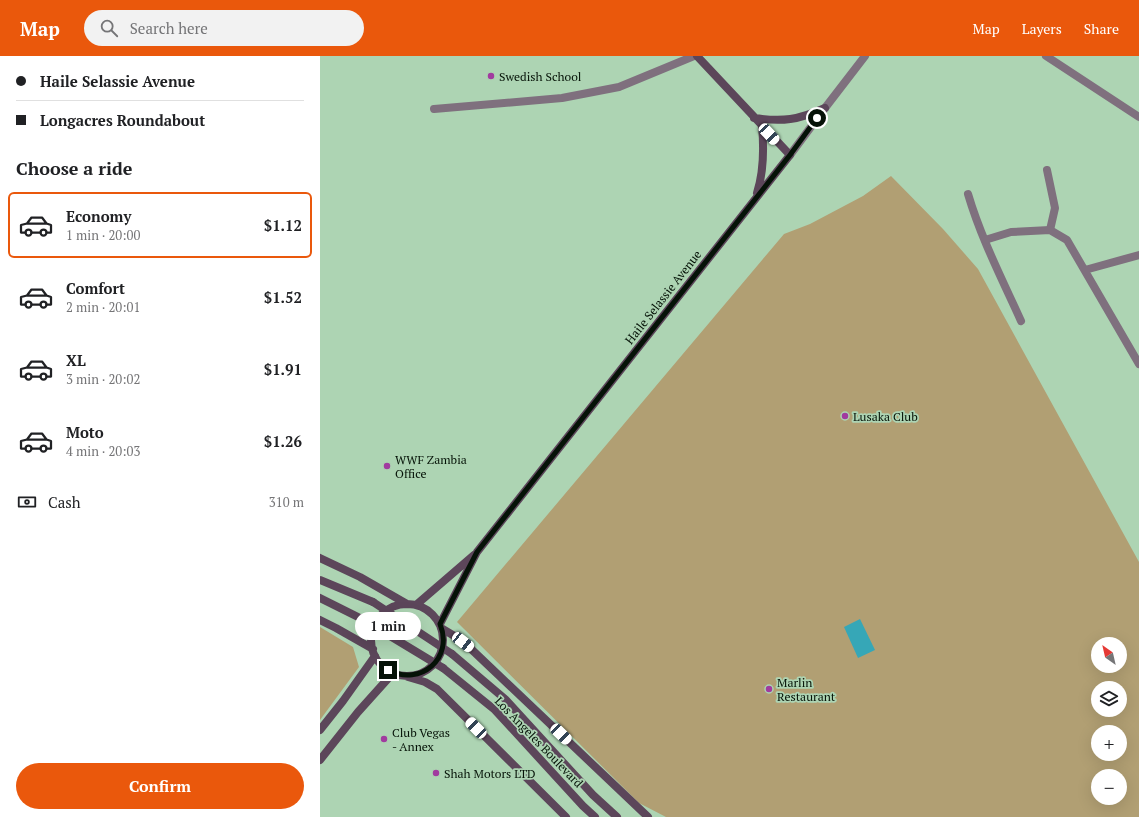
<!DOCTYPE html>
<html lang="en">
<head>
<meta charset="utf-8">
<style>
	body { margin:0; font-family:"PT Serif",serif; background:#f2f2f2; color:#202124; height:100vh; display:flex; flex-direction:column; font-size:15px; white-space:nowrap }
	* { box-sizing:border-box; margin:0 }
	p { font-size:13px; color:#757577 }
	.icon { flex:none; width:22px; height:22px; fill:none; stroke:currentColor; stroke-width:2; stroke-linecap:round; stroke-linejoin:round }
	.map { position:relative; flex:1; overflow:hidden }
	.drawer { display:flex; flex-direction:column; background:#fff; width:320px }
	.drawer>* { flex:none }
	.hud { display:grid; align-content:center; height:88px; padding:0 16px; background:#fff }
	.needle { width:26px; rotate:326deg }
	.buttons { position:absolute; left:771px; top:581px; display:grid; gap:8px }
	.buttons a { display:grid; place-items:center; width:36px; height:36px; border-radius:50%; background:#fff; box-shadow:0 4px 16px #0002; font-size:20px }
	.end { position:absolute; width:18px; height:18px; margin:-9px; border:5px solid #051207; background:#fff; box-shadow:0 0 0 2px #fff }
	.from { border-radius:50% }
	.bubble { position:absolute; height:28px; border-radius:14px; background:#fff; box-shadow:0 4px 16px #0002; font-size:13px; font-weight:700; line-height:28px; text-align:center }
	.car { position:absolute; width:12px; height:24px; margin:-12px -6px; border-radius:5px; box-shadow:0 0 3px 1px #0007; background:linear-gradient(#fff 24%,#345 0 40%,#fff 0 76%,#345 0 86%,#fff 0) }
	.hud b { display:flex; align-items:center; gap:14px; height:38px; font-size:15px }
	.hud b+b { border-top:1px solid #e0e0e0 }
	.hud i { width:10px; height:10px; background:#202124 }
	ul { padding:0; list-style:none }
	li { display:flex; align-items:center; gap:12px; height:66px; margin:0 8px 6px; padding:0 8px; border:2px solid transparent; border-radius:6px }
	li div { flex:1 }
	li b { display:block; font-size:15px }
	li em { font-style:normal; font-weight:700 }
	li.on { border-color:#ea580c }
	li>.icon { width:36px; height:36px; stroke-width:1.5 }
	h2 { padding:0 16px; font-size:18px; line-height:48px }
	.pay { display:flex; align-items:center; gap:10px; height:44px; padding:0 16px; font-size:15px }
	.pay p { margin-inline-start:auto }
	.action { display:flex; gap:8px; margin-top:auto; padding:8px 16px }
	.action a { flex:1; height:46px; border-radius:24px; background:#ea580c; color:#fff; font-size:16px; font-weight:700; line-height:46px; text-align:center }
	header { display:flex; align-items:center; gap:24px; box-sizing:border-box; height:56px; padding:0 20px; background:#ea580c; color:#fff }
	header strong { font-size:19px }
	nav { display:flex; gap:22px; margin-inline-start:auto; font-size:14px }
	.search { width:280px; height:36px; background:#f2f2f2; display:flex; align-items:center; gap:10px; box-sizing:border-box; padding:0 14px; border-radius:22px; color:#757577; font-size:15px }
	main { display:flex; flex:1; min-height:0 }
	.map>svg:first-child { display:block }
	.green { fill:#b19f73; fill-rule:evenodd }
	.water { fill:#36a7b7 }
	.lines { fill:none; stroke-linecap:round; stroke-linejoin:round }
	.lane { stroke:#7f707e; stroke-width:8 }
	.street { stroke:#7f707e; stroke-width:8 }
	.secondary { stroke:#5c465a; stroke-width:8 }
	.secondary-bridge { stroke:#5c465a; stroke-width:8 }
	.route { stroke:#051207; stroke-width:5 }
	.poi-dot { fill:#a13b9f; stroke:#add4b3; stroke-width:1.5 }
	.labels { text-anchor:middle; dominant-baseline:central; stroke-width:3.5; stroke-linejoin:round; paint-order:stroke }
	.poi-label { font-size:12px; fill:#051207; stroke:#add4b3; text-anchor:start }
	.street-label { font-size:12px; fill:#051207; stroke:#add4b3 }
</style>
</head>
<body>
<header>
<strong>Map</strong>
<div class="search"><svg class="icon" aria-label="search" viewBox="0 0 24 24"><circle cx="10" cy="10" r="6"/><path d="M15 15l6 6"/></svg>Search here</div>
<nav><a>Map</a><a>Layers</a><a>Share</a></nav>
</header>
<main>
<section class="drawer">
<div class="hud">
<b><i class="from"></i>Haile Selassie Avenue</b>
<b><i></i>Longacres Roundabout</b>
</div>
<h2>Choose a ride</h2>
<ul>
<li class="on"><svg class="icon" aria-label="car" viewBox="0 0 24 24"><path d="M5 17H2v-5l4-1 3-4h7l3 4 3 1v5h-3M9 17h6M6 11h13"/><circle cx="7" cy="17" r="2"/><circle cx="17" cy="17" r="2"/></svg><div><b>Economy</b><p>1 min · 20:00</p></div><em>$1.12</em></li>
<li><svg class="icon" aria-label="car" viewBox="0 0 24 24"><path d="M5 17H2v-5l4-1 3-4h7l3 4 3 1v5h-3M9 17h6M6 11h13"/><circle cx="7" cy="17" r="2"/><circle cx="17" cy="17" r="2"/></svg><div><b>Comfort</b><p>2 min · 20:01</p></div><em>$1.52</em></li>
<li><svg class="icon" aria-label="car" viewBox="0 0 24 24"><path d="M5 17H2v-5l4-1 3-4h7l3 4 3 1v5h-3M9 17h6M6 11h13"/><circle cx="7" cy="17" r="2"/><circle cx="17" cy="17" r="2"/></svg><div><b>XL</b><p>3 min · 20:02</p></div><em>$1.91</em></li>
<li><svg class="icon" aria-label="car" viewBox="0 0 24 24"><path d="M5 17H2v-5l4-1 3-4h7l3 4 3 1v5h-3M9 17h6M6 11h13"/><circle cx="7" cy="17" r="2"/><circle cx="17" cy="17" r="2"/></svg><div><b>Moto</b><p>4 min · 20:03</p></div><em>$1.26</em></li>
</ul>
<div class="pay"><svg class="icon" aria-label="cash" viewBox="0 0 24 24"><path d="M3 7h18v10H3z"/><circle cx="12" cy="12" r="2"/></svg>Cash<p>310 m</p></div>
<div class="action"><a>Confirm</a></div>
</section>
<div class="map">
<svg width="819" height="761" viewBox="0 0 819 761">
	<rect width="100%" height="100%" fill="#add4b3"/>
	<path class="green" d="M 571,120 L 623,173 L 658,213 L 819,506 L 819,761 L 346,761 L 319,747 L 137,566 L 464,178 L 490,168 L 543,140 ZM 778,588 L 800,588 L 800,610 L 778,610 ZM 778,632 L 800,632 L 800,654 L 778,654 ZM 778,676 L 800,676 L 800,698 L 778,698 ZM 778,720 L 800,720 L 800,742 L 778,742 Z
		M 0,571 L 33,591 L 39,611 L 0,664 Z"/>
	<path class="water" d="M 540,563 L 555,594 L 538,602 L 524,571 Z"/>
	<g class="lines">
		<path class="lane" d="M 114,53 L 242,42 L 299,31 L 374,0
			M 727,114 L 735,152 L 730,174
			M 648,138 C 661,182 682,223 701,265"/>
		<path class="street" d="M 726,0 L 819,61
			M 470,99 L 505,52 L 545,0
			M 665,184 L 691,176 L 730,174 L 747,184 L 819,308
			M 765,214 L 819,199"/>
		<path class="secondary" d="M 434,62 C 463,66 478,64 505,52
			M 437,137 C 444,115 444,92 442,70
			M 0,502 L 40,521 L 87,548
			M 0,524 L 53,546
			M 0,542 L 42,563
			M51 584a36 36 0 1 1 72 0a36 36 0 1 1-72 0Z
			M 96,549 L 154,499
			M 0,564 L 16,572 L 53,593
			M 120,568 L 157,496 L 470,99 L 377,0
			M 121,572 L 136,581 L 149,591 L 328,761
			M 132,598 L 185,643 L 273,739 L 297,761
			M 123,612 L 175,654 L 263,750 L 275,761
			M 88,621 L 105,626 L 117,633 L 246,761
			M 0,674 L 23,645 L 55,600
			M 0,704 L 38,656 L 73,617"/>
		<path class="secondary-bridge" d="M 53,546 L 132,598
			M 42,563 L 123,612"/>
	</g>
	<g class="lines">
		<path class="route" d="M 68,614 C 101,631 134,602 120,568 L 157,496 L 470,99 L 497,62"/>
	</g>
	<g class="poi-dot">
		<circle cx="171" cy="20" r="4"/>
		<circle cx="525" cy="360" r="4"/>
		<circle cx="67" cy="410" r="4"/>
		<circle cx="449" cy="633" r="4"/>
		<circle cx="64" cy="683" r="4"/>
		<circle cx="116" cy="717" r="4"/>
	</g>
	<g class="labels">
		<g class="poi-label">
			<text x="179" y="20">Swedish School</text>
			<text x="533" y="360">Lusaka Club</text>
			<text x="75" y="403">WWF Zambia<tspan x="75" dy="14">Office</tspan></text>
			<text x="457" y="626">Marlin<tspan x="457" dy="14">Restaurant</tspan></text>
			<text x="72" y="676">Club Vegas<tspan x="72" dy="14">- Annex</tspan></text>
			<text x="124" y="717">Shah Motors LTD</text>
		</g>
		<g class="street-label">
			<text transform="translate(343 241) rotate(-52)">Haile Selassie Avenue</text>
			<text transform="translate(219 686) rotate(46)">Los Angeles Boulevard</text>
		</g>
	</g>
</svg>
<div class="buttons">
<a><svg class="needle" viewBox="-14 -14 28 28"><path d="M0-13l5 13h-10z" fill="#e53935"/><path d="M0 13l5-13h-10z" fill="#757577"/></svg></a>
<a><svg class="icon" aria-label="layers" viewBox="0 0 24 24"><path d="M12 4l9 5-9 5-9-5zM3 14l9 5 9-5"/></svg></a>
<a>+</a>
<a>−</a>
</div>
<i class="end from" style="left:497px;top:62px"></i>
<i class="end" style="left:68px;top:614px"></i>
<div class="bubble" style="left:35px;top:556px;width:66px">1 min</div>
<i class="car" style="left:449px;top:78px;rotate:137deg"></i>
<i class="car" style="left:143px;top:586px;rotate:128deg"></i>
<i class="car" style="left:156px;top:672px;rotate:315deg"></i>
<i class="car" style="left:241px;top:678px;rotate:134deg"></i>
</div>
</main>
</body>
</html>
